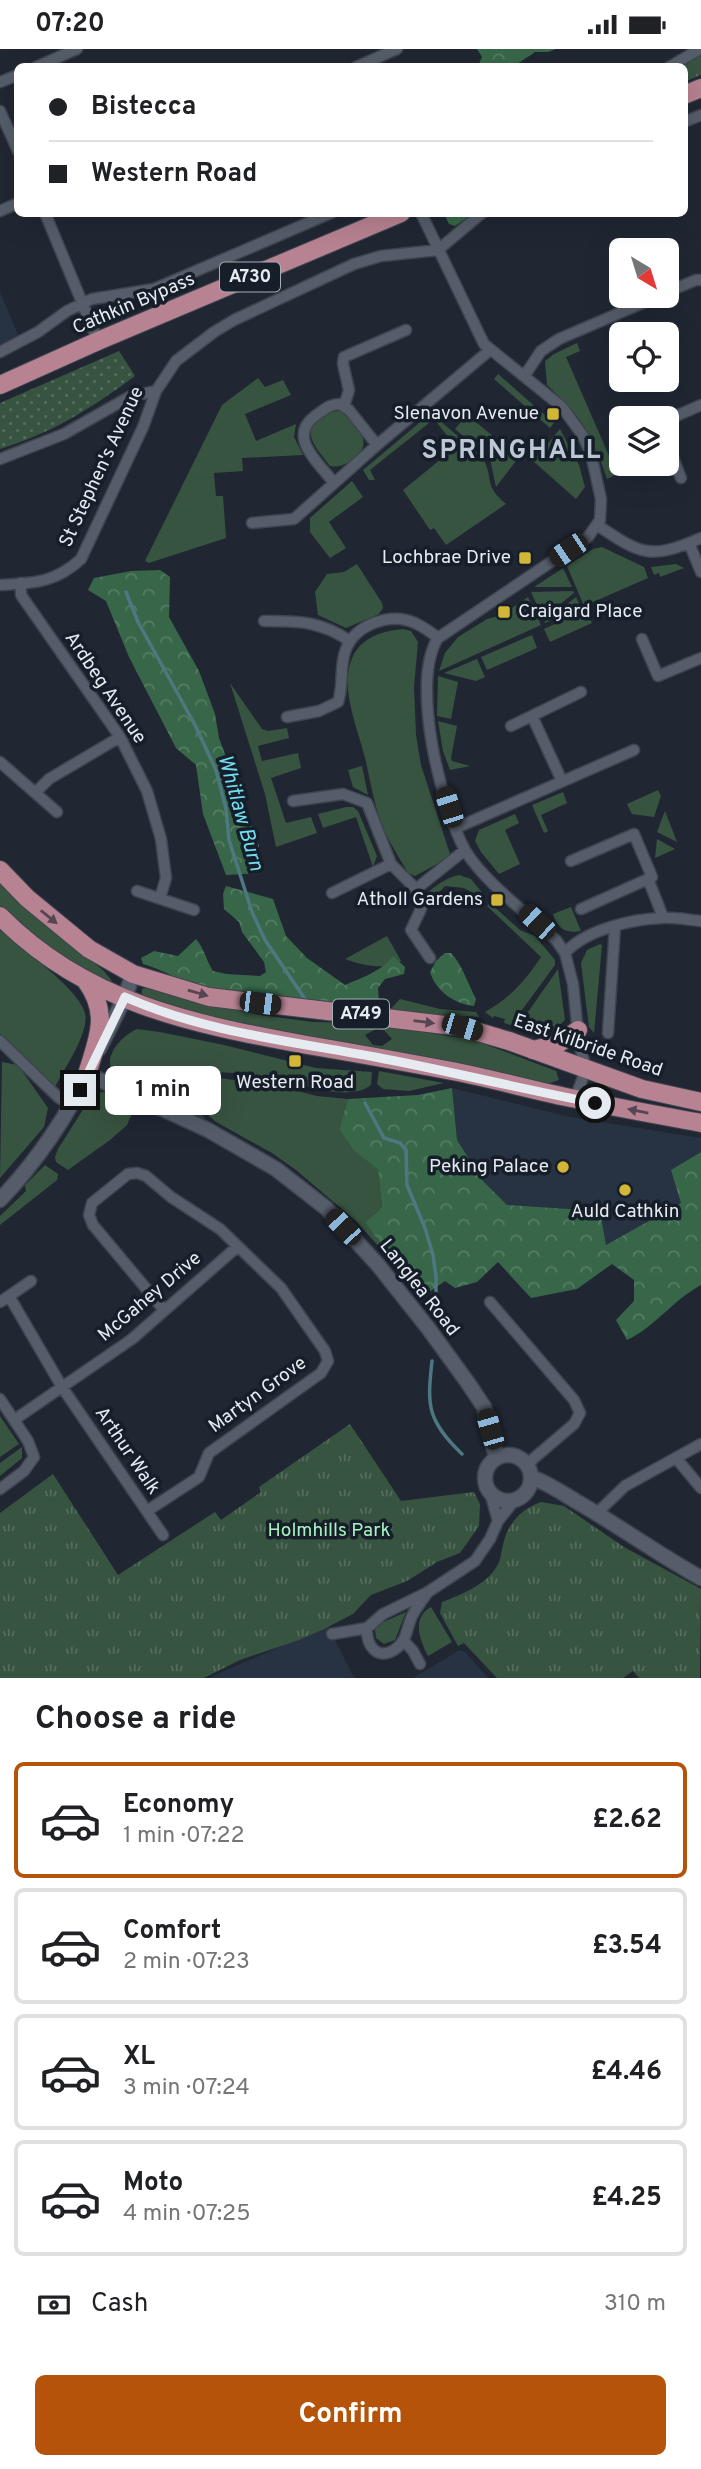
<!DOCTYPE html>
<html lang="en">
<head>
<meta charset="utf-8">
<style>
	body { margin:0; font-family:Overpass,sans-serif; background:#f2f2f2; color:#202124; height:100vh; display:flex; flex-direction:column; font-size:26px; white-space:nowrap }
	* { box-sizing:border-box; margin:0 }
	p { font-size:23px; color:#757577 }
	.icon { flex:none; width:38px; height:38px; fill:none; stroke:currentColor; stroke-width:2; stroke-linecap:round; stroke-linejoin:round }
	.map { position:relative; height:1629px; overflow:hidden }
	.sheet { display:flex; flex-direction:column; background:#fff; flex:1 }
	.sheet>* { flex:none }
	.guide { position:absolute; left:14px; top:14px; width:674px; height:154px; border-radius:10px; box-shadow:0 7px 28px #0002; display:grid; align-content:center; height:154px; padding:0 35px; background:#fff }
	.needle { width:46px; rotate:142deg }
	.fabs { position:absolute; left:609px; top:189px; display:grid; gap:14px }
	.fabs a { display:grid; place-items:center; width:70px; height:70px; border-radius:10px; background:#fff; box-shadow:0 7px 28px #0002; font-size:35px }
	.end { position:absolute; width:32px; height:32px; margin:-16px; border:9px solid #e6ebf2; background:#111; box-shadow:0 0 0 4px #111 }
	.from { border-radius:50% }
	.bubble { position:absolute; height:49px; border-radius:10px; background:#fff; box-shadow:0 7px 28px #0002; font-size:23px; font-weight:700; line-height:49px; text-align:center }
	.car { position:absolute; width:21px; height:42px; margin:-21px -10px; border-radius:9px; box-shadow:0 0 5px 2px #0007; background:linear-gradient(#222 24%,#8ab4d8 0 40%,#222 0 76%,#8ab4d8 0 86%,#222 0) }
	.guide b { display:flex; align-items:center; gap:24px; height:66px; font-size:26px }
	.guide b+b { border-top:2px solid #e0e0e0 }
	.guide i { width:18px; height:18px; background:#202124 }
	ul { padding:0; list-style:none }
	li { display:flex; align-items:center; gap:21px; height:116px; margin:0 14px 10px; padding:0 21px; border:4px solid #e0e0e0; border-radius:10px }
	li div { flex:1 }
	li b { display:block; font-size:26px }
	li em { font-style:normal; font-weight:700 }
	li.selected { border-color:#b45309 }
	li>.icon { width:63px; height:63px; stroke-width:1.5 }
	h2 { padding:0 35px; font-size:32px; line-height:84px }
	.pay { display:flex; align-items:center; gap:18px; height:77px; padding:0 35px; font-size:26px }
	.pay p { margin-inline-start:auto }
	.cta { display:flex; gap:14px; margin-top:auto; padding:14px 35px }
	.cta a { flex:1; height:80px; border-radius:10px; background:#b45309; color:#fff; font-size:28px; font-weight:700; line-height:80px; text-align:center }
	.status { display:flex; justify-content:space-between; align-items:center; height:49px; padding:0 35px; background:#fff; direction:ltr }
	.status svg { height:19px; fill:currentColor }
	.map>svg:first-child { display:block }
	.built { fill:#273242 }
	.grass { fill:#375440; fill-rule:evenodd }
	.forest { fill:url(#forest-crowns) }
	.park { fill:url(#park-tufts) }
	.garden { fill:url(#garden-dots) }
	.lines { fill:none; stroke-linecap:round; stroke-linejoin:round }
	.stream { stroke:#4d7881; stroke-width:3.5 }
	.minor-casing { stroke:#3e454e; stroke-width:13 }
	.tertiary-casing { stroke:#3e454e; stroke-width:17 }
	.primary-casing { stroke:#3e454e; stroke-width:20 }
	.minor { stroke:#555d6b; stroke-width:10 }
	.tertiary { stroke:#555d6b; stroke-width:14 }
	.primary { stroke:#b78291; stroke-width:18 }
	.oneway { fill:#564653 }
	.route { stroke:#e6ebf2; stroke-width:9 }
	.poi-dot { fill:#d2b635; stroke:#161e29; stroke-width:2.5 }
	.labels { text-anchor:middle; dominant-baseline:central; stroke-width:7; stroke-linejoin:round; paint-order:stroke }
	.shield { fill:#161e29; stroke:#a8aeb6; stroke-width:2 }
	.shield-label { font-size:18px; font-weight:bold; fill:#e6ebf2 }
	.street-label { font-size:19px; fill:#e6ebf2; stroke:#161e29 }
	.poi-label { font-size:19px; fill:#e6ebf2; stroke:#161e29; text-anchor:end }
	.park-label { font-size:19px; fill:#a8f4c0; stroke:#161e29 }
	.water-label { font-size:21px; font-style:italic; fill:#70def0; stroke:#161e29 }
	.district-label { font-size:26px; font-weight:bold; letter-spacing:2px; fill:#bdc7d6; stroke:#161e29 }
</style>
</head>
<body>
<div class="status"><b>07:20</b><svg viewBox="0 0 49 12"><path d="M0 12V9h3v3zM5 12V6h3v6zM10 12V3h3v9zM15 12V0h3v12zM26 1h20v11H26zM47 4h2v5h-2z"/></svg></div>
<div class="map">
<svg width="701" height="1629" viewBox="0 0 701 1629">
	<defs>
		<pattern id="forest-crowns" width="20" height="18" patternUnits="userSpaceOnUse" patternTransform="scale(1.75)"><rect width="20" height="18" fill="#376748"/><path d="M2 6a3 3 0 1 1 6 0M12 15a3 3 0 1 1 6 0" fill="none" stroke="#547d63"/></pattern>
		<pattern id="park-tufts" width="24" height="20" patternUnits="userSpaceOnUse" patternTransform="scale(1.75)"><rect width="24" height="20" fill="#375440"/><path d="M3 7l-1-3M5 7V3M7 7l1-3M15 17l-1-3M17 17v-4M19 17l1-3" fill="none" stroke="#546d5c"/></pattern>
		<pattern id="garden-dots" width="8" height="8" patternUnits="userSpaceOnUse" patternTransform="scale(1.75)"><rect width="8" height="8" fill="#375440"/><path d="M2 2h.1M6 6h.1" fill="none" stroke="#546d5c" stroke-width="1.8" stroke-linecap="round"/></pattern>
	</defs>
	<rect width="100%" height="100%" fill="#202733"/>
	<path class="built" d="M 0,243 L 19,288 L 0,297 Z
		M 452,1039 L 570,1068 L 701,1089 L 701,1103 L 672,1121 L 681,1154 L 606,1196 L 600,1162 L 507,1156 L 483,1132 L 457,1091 Z
		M 328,1577 L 353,1627 L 357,1629 L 208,1629 Z
		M 460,1601 L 465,1603 L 488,1629 L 413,1629 Z"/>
	<path class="grass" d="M 577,294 L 580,302 L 566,308 L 617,425 L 607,430 C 592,384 582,369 547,336 L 545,312 L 554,305 Z
		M 498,325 L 554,374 L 550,379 L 494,330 Z
		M 258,329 L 265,338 L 283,331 L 291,346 L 245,365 L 256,392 L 296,375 L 294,388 L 303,406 L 242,409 L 243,422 L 214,424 L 216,447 L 223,447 L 226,489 L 149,514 L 145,512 L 222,356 Z
		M 339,362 L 344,364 C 349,371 358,379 362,387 C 370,404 344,421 330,417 C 320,403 299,384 319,370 C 326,365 330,362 339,362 Z
		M 431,364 L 482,408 C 495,429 482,435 506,455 L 446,496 L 434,479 L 430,481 L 403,441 L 456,398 L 434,370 L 370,421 L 375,431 L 369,431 L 363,421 Z
		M 467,366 L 519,408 L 496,438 L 490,410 L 455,380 Z
		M 560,380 L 579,416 L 585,438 L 576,450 L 533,412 Z
		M 352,432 L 363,448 L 329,473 L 346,499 L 330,509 L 310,483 L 310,469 Z
		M 602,498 L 644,518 L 648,529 L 584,557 L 567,517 L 593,500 Z
		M 357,515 L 382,554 L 383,559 L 379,565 L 346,579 L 318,566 L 315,543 L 327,525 L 344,523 Z
		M 676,515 L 684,519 L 660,528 L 659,524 L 654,526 L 651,518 Z
		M 563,519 L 572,538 L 534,538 Z
		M 573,542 L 574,544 L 543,569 L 531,543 Z
		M 528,548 L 541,576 L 439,622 L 445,604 L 458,588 L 487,570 L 502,566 Z
		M 576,548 L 581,559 L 545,574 L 544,573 Z
		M 586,561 L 592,574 L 550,593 L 544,580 Z
		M 403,580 L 411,582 L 418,593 L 414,638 L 416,686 L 421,716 L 450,805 L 448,809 L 415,827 L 408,824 C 400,810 391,796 384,781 C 375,759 371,736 366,713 C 359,681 338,639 353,607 C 363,587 384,582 403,580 Z
		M 532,586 L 537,599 L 487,621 L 481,608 Z
		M 477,610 L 485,628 L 476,632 L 444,624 Z
		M 438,627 L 458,633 L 451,670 L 437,667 Z
		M 230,634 L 262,680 L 268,682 L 287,679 L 289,689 L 258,697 L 262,712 L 298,704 L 301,719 L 271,729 L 286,774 L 311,768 L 317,784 L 276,798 L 265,745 Z
		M 438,672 L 457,677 L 451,709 L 452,712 L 470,717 L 450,721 L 443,702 Z
		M 362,717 L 368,746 L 353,738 L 348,721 Z
		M 658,741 L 661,747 L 654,768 L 632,765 L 627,755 Z
		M 563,743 L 567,754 L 541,766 L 548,782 L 544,784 L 532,756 Z
		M 346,758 L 353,758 L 358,762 L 377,807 L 373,818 L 356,768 L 323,779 L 318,765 Z
		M 665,762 L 677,793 L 657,783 Z
		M 515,765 L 519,774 L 505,781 L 520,815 L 499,825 L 481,803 L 475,792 L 479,781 Z
		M 657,790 L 675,800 L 655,809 Z
		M 459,826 L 471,830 L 484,846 L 481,849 L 464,839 L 445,837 L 433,850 L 438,856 L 432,858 L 425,854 L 425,846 C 433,838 448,828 459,826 Z
		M 0,832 L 20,854 L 104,922 L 112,932 L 107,933 C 68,912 34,887 0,859 Z
		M 490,854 L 520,881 L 535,887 L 555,911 L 555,916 L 511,976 L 504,974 L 505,970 L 494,967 L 493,969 L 485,963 C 510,949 525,932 541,908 L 487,857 Z
		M 571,858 L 581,882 C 567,885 557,880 553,865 Z
		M 0,881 C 20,898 79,940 85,964 C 90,983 64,1020 55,1038 L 0,985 Z
		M 387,887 L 401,912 C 386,922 361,916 345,910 Z
		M 600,895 L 602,896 L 594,984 L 589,978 L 581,914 L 587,901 Z
		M 558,920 L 565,971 C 553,982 545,992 529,980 L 526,966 Z
		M 150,938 L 202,953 L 260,966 L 313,973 L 366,974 L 474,991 L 556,1022 L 559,1031 L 550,1034 L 535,1034 L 247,978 L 149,951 L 142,945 L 142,940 ZM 376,980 L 384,981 L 392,990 L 382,997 L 373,996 L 365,986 Z
		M 400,950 L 440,960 L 476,963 L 479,968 L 465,967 L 464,971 L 386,965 Z
		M 137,980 L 160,983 L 224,996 L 316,1019 L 372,1023 L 371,1036 C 349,1053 305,1036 281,1031 C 241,1023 176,1015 142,1040 C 133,1036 118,1032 113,1024 C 102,1007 123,986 137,980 Z
		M 2,1013 L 18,1016 L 48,1059 L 44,1078 L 0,1129 Z
		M 379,1022 L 444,1034 L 409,1042 L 383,1040 L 377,1035 Z
		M 220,1029 L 282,1038 L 317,1047 L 348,1050 L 339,1080 L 353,1101 L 378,1119 L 382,1159 L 365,1173 L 397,1218 L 356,1172 L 296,1121 L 272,1104 L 216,1073 L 169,1032 Z
		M 160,1034 L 164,1034 L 206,1070 L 150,1043 Z
		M 103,1043 L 113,1046 L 134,1059 L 127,1076 L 110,1091 L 68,1121 L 56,1113 L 55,1108 L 58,1100 L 89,1051 L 95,1045 Z
		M 45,1116 L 58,1125 L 57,1131 L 0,1176 L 0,1167 L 26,1142 L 25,1136 Z
		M 0,1367 L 19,1395 L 0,1408 Z
		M 22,1398 L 22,1409 L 0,1427 L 0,1414 Z
		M 431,1558 L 452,1593 L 428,1607 C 420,1591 411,1569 431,1558 Z
		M 406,1563 L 395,1591 L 384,1595 L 376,1589 L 375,1581 L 379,1575 Z"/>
	<path class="forest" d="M 477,0 L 556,0 L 548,3 L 535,3 L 514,17 L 478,17 L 482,8 Z
		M 448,165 L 448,164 L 472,165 L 455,177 L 449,175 L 445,167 Z
		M 160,521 L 170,528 L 169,568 L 199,622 L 215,665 L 219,689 L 259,797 L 259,824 L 226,826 L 203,765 L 196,716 L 176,699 L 129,608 L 106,552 L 88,541 L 94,529 L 131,522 Z
		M 226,837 L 273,850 L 286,887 L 307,909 L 345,936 C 361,929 382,922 393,907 L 405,918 L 404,925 L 385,930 L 378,939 L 379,955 L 374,961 L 207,942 C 185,934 166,922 143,915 L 141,909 L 154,902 L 178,907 L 196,890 C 204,899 206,911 213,922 L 226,925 L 260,927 L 266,923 L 264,913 L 242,883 L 239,873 L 224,860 L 223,845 Z
		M 445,904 L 451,904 C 462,915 468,935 476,950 L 474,957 C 454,955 436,942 430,923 L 436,912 Z
		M 452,1039 L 457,1091 L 483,1132 L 507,1156 L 600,1162 L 606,1196 L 681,1154 L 671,1121 L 701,1103 L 701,1236 C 673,1251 655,1278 627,1291 L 616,1271 L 634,1252 L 634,1231 L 612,1215 L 577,1240 L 531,1249 L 498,1213 L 477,1233 L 455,1239 L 445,1232 L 422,1248 L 410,1237 L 365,1173 L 382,1159 L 378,1120 L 353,1101 L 339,1080 L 348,1050 L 418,1046 Z"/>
	<path class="park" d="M 701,5 L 701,26 L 684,33 L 684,18 L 679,18 Z
		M 350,1375 L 401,1452 L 474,1443 L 480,1455 L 479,1477 L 460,1504 L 437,1513 L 407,1532 L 371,1546 L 353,1565 L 324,1580 L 299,1591 L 240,1611 L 204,1629 L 0,1629 L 0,1464 L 53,1425 L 118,1526 L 215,1463 L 221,1471 L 261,1443 L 259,1438 Z
		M 541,1453 L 564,1457 L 624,1498 L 701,1540 L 700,1629 L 639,1629 L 633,1622 L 623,1629 L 497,1629 L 464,1594 L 458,1597 L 440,1564 L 442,1553 C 461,1546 487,1535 497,1517 C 501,1511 501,1503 503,1496 C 507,1475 521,1460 541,1453 Z"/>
	<path class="garden" d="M 119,302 L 135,327 C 90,360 54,383 0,400 L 0,354 Z"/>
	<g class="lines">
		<path class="stream" d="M 126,543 L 138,573 L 195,676 L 216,721 L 226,760 L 229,791 L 252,863 L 265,891 L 307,953
			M 365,1054 L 384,1089 L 400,1094 L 406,1101 L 407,1136 L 425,1179 L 433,1206 L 436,1228 L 436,1256
			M 432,1312 C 427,1357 427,1371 462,1405"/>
		<defs>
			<path id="minor" d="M 36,18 L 77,0
				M 356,18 L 397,0
				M 669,18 L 700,0
				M 0,33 L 18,26
				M 0,62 L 18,102
				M 684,73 L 701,66
				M 0,162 L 18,154
				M 45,164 L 98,292
				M 421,164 L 484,295 L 562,358 L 583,387 L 591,405 L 601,450 L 600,471 L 588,488 L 438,589 C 410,633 441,757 465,801 C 483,832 529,866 556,891 L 565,904 L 573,935 L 579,994 L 586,1020 L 575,1050
				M 667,243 L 696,231 L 701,231
				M 0,303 L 38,283 L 67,262 L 92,250 L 154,240 L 331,164
				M 525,326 L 541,302 L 559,290 L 659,247
				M 344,357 L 349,341 L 343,315 L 344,308 L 406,281
				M 667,371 L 701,356
				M 667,394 L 681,429
				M 0,410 L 64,385 L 131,347 L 156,342
				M 334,434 C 318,413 287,388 315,367 C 324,361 329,355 340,355 L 349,361 L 377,396
				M 252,474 L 294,470 L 377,396 L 490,301
				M 597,476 C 642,506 650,511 701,489
				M 689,494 L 701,523
				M 21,534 L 21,546 L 120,688 L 147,742 L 161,790 L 166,829 L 160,849
				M 0,536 C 34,534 55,534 81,510 L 143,378 L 156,342 L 176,312 L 214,283 L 234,271 L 354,215 L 381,207 L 438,201 L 482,164
				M 264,572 C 299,572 320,572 350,592
				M 642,590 L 658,627 L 701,609
				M 532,667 L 562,732
				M 287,668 L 319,662 L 338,653 C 344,636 339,617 346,600 C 356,575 391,563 415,574 C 423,578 431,583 438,589
				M 511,677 L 581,643
				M 0,713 L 57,763
				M 35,744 L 49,730 L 120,688
				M 293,752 L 343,745 L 367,754 L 391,815 L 416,840 L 465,801
				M 456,779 L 634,701
				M 571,812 L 634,785 L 652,828 L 648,830 L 663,868
				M 416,840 L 421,860 L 411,881 L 430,909
				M 137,842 L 194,861
				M 332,844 L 391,815
				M 581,860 L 648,830
				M 565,904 C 585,881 632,870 662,869 C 675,868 689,871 701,872
				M 608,984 L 615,877
				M 0,992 L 58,1048 L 72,1057
				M 9,1247 L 62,1338 L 163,1486
				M 0,1253 L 31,1232
				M 490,1253 L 574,1351 L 580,1364 L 574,1375 L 526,1416
				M 0,1350 L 28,1392 L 34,1408 L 24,1422 L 0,1440
				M 14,1371 L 132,1290 L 237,1198
				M 676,1409 L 701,1439
				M 491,1447 L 498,1472
				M 147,1462 L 199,1428 L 209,1404 L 321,1324 L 328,1312 L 325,1302 L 281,1239 L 220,1180 L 171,1148 L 146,1127 L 137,1124 L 128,1125 L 92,1154 L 89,1166 L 93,1176 L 164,1261
				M 597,1464 L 625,1437 L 701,1395
				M 428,1543 L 475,1512 L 490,1490 L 498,1472 L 514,1452
				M 332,1585 L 367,1579 L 383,1565 L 428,1543 C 422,1551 416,1559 412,1567 C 406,1581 407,1593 394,1601 C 376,1612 366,1595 367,1579
				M 404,1592 L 413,1602 L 420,1615"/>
			<path id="tertiary" d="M 99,1000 L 125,948 L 133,925
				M 87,1025 L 208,1081 L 276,1120 L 326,1159 L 378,1216 L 428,1279 L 468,1334 L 484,1358 L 494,1401 L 500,1407
				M 0,1151 C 38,1111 67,1068 91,1018
				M485 1429a23 23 0 1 1 46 0a23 23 0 1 1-46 0Z
				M 531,1428 C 548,1434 564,1445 579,1454 C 621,1478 659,1506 701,1529"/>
			<path id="primary" d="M 684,46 L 701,39
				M 0,336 L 98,292 L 401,164
				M 0,821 L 27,849 L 89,900 L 133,925 L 209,948 L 462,978 L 509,992 L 642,1040 L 701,1053
				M 0,867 C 86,954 192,975 307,996 C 355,1004 404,1013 452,1022 C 494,1030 535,1042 576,1050 C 618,1059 659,1066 701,1074
				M 86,932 C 110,965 98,989 87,1025
				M 533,1001 L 558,995 L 578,981"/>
		</defs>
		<use href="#minor" class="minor-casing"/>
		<use href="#tertiary" class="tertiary-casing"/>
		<use href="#primary" class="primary-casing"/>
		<use href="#minor" class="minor"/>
		<use href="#tertiary" class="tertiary"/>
		<use href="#primary" class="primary"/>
	</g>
	<defs><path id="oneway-solid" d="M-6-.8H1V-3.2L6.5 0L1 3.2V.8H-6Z" transform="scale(1.75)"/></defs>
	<g class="oneway">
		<use href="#oneway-solid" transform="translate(49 868) rotate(39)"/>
		<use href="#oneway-solid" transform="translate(198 944) rotate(16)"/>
		<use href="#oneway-solid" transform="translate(424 973) rotate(7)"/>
		<use href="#oneway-solid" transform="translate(638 1062) rotate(-169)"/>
	</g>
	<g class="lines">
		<path class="route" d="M 80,1041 L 125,948 C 204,983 290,992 375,1008 C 449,1022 521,1040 595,1054"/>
	</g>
	<g class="poi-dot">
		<rect x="546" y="358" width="14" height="14" rx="3.5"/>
		<rect x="518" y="502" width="14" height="14" rx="3.5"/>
		<rect x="497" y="556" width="14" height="14" rx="3.5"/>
		<rect x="490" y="844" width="14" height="14" rx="3.5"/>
		<rect x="288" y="1005" width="14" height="14" rx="3.5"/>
		<circle cx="563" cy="1118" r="7"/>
		<circle cx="625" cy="1141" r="7"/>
	</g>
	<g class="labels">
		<g class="shield">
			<rect x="220" y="213.5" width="60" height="29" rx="5"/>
			<rect x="333" y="950.5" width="56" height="29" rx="5"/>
		</g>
		<g class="shield-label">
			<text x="250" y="228">A730</text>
			<text x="361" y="965">A749</text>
		</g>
		<g class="street-label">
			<text transform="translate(134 255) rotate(-23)">Cathkin Bypass</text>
			<text transform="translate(102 418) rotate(-65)">St Stephen's Avenue</text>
			<text transform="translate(105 639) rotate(56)">Ardbeg Avenue</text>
			<text transform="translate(588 997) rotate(19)">East Kilbride Road</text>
			<text transform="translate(419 1239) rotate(52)">Langlea Road</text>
			<text transform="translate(150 1248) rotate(-40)">McGahey Drive</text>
			<text transform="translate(258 1346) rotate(-36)">Martyn Grove</text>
			<text transform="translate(127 1402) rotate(56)">Arthur Walk</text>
		</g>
		<g class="poi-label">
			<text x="539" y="365">Slenavon Avenue</text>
			<text x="511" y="509">Lochbrae Drive</text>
			<text x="518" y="563" text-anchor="start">Craigard Place</text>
			<text x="483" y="851">Atholl Gardens</text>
			<text x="295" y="1034" text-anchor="middle">Western Road</text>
			<text x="549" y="1118">Peking Palace</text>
			<text x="625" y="1163" text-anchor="middle">Auld Cathkin</text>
		</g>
		<g class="park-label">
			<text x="329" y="1482">Holmhills Park</text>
		</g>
		<g class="water-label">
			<text transform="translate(240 764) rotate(74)">Whitlaw Burn</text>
		</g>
		<g class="district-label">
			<text x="512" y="402">SPRINGHALL</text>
		</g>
	</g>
</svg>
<div class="fabs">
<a><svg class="needle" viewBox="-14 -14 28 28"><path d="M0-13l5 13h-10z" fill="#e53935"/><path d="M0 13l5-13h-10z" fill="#757577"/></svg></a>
<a><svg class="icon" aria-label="locate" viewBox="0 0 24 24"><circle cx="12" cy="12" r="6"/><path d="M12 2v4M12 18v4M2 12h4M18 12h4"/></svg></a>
<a><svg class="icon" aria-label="layers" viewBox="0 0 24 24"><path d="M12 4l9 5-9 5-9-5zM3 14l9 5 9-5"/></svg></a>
</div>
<i class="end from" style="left:595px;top:1054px"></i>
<i class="end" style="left:80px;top:1041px"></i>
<div class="bubble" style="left:105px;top:1017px;width:116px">1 min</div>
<i class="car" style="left:568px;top:501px;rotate:236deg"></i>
<i class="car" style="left:449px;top:758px;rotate:342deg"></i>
<i class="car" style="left:537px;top:873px;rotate:313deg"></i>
<i class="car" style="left:260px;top:954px;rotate:97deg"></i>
<i class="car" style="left:462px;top:978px;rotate:107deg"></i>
<i class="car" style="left:343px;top:1178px;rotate:317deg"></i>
<i class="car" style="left:490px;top:1380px;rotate:344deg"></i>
<div class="guide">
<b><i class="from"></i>Bistecca</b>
<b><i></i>Western Road</b>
</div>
</div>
<section class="sheet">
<h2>Choose a ride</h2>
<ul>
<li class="selected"><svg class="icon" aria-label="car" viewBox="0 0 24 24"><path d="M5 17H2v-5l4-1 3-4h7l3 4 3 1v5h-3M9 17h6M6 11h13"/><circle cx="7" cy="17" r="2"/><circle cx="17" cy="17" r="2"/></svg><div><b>Economy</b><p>1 min · 07:22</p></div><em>£2.62</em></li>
<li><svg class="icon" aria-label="car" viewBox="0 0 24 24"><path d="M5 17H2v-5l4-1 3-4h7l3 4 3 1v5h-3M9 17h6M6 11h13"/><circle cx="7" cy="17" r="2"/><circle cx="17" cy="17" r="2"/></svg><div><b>Comfort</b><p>2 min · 07:23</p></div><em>£3.54</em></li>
<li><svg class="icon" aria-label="car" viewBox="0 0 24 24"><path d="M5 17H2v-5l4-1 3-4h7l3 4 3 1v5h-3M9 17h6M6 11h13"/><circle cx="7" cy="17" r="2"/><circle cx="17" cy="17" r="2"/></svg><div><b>XL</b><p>3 min · 07:24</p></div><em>£4.46</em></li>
<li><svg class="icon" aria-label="car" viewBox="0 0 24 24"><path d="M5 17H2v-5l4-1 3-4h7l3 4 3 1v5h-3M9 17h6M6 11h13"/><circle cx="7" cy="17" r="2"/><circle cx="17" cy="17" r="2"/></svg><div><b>Moto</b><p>4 min · 07:25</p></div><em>£4.25</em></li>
</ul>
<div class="pay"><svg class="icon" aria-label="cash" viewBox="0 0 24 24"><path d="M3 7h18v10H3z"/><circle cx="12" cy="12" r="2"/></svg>Cash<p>310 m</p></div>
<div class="cta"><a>Confirm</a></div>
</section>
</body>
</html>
